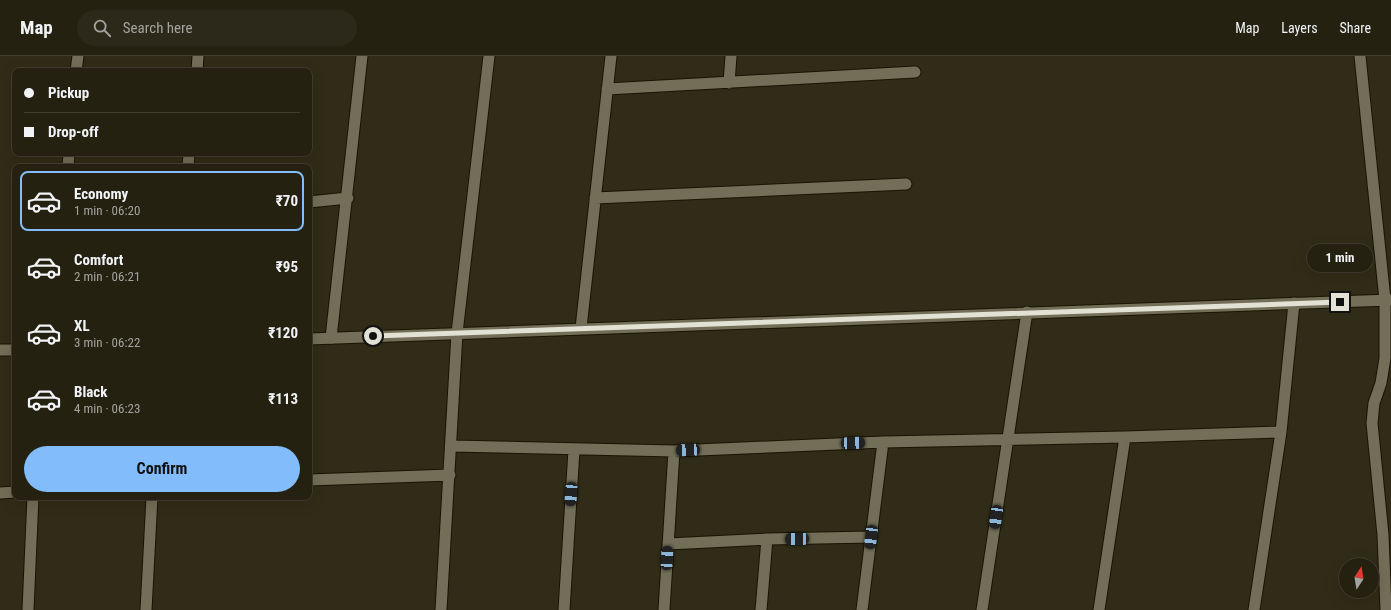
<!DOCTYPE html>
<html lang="en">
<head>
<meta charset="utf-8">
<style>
	body { margin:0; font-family:"Roboto Condensed",sans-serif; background:#2c291a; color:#f1f3f6; height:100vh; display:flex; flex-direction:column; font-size:15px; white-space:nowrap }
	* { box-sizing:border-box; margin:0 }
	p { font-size:13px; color:#a3a39f }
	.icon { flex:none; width:22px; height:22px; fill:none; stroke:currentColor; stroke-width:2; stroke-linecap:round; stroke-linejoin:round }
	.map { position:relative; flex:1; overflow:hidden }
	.drawer { position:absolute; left:12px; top:108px; width:300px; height:336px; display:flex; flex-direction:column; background:#242111; border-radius:8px; box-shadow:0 4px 16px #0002,0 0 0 1px #413e31 }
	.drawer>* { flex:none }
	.banner { position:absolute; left:12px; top:12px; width:300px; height:88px; border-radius:8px; box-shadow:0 4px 16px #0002,0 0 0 1px #413e31; display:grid; align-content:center; height:88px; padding:0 12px; background:#242111 }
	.needle { width:26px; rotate:12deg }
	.buttons { position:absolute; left:1339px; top:502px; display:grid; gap:8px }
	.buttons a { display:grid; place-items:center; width:40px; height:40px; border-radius:50%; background:#242111; box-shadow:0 4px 16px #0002,0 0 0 1px #413e31; font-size:20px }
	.end { position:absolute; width:18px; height:18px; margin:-9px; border:5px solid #e2e1d4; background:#111; box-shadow:0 0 0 2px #111 }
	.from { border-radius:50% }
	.bubble { position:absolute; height:28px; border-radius:14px; background:#242111; box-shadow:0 4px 16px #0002,0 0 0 1px #413e31; font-size:13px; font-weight:700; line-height:28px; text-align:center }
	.car { position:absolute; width:12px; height:24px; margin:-12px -6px; border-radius:5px; box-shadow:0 0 3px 1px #0007; background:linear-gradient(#222 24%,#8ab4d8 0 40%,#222 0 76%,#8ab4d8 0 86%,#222 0) }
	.banner b { display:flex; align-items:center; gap:14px; height:38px; font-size:15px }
	.banner b+b { border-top:1px solid #413e31 }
	.banner i { width:10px; height:10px; background:#f1f3f6 }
	ul { padding:7px 0 0; list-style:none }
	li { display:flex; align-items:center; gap:12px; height:60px; margin:0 8px 6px; padding:0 4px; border:2px solid transparent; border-radius:8px }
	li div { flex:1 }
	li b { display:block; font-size:15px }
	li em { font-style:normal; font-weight:700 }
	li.current { border-color:#82bcfa }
	li>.icon { width:36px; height:36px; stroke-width:1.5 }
	.cta { display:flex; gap:8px; margin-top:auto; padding:8px 12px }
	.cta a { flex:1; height:46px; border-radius:24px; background:#82bcfa; color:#111; font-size:16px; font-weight:700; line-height:46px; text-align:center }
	header { display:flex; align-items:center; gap:24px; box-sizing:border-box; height:56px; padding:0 20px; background:#242111; border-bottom:1px solid #413e31 }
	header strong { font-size:19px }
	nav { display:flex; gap:22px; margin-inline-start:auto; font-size:14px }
	.search { width:280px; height:36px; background:#2c291a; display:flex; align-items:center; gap:10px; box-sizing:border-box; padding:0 14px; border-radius:22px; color:#a3a39f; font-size:15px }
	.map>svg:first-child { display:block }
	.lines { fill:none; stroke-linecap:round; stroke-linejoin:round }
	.minor-casing { stroke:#181502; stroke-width:13 }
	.tertiary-casing { stroke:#181502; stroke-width:13 }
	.minor { stroke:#726e57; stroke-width:11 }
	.tertiary { stroke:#726e57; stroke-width:11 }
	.route { stroke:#e2e1d4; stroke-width:5 }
</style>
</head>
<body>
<header>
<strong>Map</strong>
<div class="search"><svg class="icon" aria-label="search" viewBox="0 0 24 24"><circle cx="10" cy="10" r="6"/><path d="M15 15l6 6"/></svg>Search here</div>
<nav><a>Map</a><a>Layers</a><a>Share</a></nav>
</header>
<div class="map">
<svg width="1391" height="554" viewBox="0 0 1391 554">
	<rect width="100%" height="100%" fill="#302c17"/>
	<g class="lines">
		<defs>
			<path id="minor" d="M 1360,0 L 1385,244 L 1385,302 L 1381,327 L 1374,347 L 1372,367 L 1383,479 L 1386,554
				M 76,15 L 78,0
				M 197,15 L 198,0
				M 729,27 L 731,0
				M 607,33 L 915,16
				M 68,111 L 69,97
				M 188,111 L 189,97
				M 595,142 L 906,128
				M 309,146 L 348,142
				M 581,272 L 611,0
				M 331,282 L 362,0
				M 452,390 L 674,395 L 883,386 L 1125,381 L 1281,376
				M 309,424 L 450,419
				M 0,437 L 15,436
				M 668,488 L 767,483 L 871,481
				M 28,554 L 33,441
				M 146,554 L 152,441
				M 441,554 L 457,277 L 489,0
				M 564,554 L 574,394
				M 664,554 L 674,395
				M 761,554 L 767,483
				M 862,554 L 883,386
				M 982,554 L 1027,256
				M 1099,554 L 1125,381
				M 1254,554 L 1281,376 L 1294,247"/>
			<path id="tertiary" d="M 309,283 L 1391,244
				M 0,294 L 15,294"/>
		</defs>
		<use href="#minor" class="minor-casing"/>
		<use href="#tertiary" class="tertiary-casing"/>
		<use href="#minor" class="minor"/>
		<use href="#tertiary" class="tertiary"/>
	</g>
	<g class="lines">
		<path class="route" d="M 373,280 L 1340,246"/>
	</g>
</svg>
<div class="buttons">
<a><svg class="needle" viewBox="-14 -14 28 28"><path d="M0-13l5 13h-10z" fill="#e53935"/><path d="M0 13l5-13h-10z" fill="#a3a39f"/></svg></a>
</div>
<i class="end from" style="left:373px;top:280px"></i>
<i class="end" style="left:1340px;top:246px"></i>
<div class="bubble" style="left:1307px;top:188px;width:66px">1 min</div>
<i class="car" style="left:853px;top:387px;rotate:88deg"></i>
<i class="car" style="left:688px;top:394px;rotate:267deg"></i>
<i class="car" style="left:571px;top:438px;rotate:184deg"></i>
<i class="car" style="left:996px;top:461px;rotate:188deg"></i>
<i class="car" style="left:871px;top:481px;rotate:187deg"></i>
<i class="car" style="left:797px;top:483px;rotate:269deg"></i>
<i class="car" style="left:667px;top:502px;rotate:3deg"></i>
<div class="banner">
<b><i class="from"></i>Pickup</b>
<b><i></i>Drop-off</b>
</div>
<section class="drawer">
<ul>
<li class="current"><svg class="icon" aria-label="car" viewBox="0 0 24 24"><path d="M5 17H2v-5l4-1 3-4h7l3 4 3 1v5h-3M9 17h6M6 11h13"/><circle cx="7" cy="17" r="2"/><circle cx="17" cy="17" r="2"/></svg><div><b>Economy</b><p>1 min · 06:20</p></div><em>₹70</em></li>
<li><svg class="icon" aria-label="car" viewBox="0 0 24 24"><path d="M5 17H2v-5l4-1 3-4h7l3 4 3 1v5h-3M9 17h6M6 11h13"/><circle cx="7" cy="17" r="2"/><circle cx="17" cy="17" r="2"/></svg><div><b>Comfort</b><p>2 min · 06:21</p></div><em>₹95</em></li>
<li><svg class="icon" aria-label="car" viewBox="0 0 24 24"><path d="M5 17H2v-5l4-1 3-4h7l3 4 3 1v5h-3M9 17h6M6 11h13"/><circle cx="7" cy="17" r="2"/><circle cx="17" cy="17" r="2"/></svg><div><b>XL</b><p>3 min · 06:22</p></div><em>₹120</em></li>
<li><svg class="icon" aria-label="car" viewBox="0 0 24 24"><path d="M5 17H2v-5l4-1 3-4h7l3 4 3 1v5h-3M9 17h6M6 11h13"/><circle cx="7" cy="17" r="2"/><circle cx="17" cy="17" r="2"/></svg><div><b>Black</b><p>4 min · 06:23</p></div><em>₹113</em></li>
</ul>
<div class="cta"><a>Confirm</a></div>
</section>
</div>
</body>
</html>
